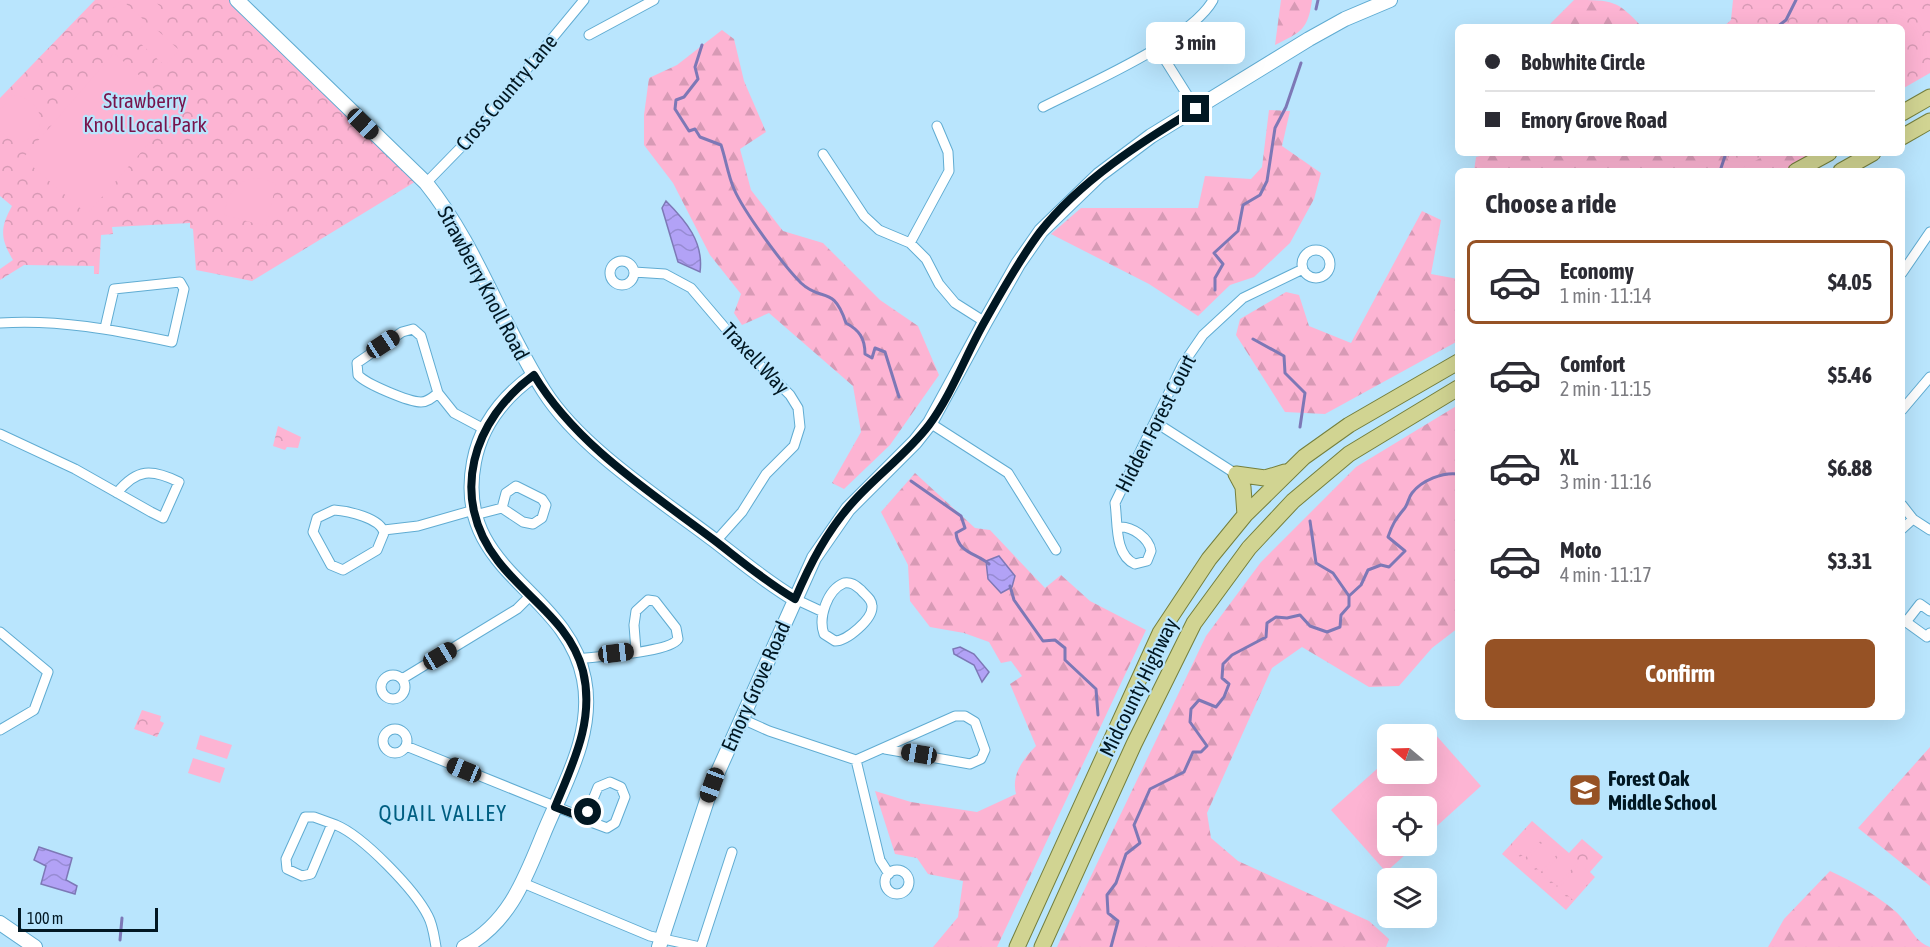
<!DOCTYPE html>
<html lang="en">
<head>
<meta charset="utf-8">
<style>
	body { margin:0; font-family:"Asap Condensed",sans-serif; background:#f7f7f7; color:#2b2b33; height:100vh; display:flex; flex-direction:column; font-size:22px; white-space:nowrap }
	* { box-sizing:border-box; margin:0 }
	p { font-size:20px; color:#7c7c81 }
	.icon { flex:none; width:33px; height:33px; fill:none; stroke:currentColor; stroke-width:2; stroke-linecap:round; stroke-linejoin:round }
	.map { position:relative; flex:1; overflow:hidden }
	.details { position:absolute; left:1455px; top:168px; width:450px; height:552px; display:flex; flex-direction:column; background:#fff; border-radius:9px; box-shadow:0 6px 24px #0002 }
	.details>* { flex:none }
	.hud { position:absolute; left:1455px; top:24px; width:450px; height:132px; border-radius:9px; box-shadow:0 6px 24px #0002; display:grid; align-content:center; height:132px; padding:0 30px; background:#fff }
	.needle { width:39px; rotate:289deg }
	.fabs { position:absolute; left:1377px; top:724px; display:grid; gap:12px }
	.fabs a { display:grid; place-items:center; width:60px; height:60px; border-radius:9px; background:#fff; box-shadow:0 6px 24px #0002; font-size:30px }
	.scale { position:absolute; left:18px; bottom:15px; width:140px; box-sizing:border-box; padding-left:6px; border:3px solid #011722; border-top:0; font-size:16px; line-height:21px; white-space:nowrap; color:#011722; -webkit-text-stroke:4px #b9e5fd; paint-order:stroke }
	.end { position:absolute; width:27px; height:27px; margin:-14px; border:8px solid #011722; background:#fff; box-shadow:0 0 0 3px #fff }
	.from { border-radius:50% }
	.bubble { position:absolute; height:42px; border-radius:9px; background:#fff; box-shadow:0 6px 24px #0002; font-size:20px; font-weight:700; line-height:42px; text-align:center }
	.car { position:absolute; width:18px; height:36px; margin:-18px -9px; border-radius:8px; box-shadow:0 0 4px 2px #0007; background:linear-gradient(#222 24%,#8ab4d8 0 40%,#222 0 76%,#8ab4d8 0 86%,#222 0) }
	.hud b { display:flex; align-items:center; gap:21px; height:57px; font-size:22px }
	.hud b+b { border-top:2px solid #e1e1e2 }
	.hud i { width:15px; height:15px; background:#2b2b33 }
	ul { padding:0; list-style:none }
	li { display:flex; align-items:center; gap:18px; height:84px; margin:0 12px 9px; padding:0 18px; border:3px solid transparent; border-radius:9px }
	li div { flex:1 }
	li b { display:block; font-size:22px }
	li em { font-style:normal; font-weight:700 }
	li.on { border-color:#965225 }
	li>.icon { width:54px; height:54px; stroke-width:1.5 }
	h2 { padding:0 30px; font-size:27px; line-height:72px }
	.action { display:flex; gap:12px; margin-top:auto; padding:12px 30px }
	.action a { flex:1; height:69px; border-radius:9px; background:#965225; color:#fff; font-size:24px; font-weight:700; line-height:69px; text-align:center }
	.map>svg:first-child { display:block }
	.forest { fill:url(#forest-firs) }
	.park { fill:url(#park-crowns) }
	.pitch { fill:#fdb4d3 }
	.water { fill:url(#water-waves); stroke:#7d78b6; stroke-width:1.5 }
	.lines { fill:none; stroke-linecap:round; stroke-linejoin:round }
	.stream { stroke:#7d78b6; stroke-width:3 }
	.street-casing { stroke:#60acd2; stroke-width:11 }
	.secondary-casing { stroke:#60acd2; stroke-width:16 }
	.primary-casing { stroke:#747f3c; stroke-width:17 }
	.street { stroke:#fff; stroke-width:9 }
	.secondary { stroke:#fff; stroke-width:14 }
	.primary { stroke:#d1d492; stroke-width:15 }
	.route { stroke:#011722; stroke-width:8 }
	.labels { text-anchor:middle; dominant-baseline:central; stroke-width:4.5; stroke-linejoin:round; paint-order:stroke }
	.street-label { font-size:21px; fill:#011722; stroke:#b9e5fd }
	.park-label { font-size:21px; fill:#78144c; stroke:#b9e5fd }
	.poi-label { font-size:21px; font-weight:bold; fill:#011722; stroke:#b9e5fd; text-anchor:start }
	.neighbourhood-label { font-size:22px; letter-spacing:1.5px; fill:#005f82; stroke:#b9e5fd }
</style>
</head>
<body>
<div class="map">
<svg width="1930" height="947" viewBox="0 0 1930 947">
	<defs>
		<pattern id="forest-firs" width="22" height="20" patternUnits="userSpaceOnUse" patternTransform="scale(1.5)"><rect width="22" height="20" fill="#fdb4d3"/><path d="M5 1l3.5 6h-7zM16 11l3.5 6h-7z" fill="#d79ab5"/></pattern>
		<pattern id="park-crowns" width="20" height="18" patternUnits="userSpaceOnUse" patternTransform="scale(1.5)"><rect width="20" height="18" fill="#fdb4d3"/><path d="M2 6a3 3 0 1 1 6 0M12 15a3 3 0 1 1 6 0" fill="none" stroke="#d79ab5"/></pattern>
		<pattern id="water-waves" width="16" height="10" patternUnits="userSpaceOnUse" patternTransform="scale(1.5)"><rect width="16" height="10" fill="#b2a2f6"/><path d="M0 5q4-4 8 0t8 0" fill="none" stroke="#978bd3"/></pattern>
	</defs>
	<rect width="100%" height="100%" fill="#b9e5fd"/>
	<path class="forest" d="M 1281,0 L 1312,0 C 1308,30 1301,32 1275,45 Z
		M 1574,0 C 1613,0 1617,0 1642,27 L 1547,27 Z
		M 722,30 L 734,39 L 744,81 L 766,132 L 740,149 L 751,190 L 783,231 L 823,243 L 880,300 L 918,326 L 939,375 L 890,445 L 844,489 L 832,483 L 861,432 L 853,386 L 769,313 L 742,325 L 734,313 L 741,294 L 710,255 L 673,183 L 644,145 L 644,115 L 649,78 L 677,65 Z
		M 1269,110 L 1290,111 L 1282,146 L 1321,173 L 1314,199 L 1290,243 L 1254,277 L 1230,285 L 1198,316 L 1149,284 L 1051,234 L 1081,208 L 1198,208 L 1205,176 L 1251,179 L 1262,167 Z
		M 1493,153 L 1829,153 L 1796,171 L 1474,171 L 1476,157 Z
		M 1422,211 L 1441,220 L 1431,274 L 1458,279 L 1458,341 L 1325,414 L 1285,412 L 1236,335 L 1240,319 L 1286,292 L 1299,295 L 1309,326 L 1351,343 Z
		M 1458,405 L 1458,628 L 1432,648 L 1399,686 L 1369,687 L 1302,647 L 1272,668 L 1207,813 L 1211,838 L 1238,861 L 1369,921 L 1389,939 L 1386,947 L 1057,947 L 1206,636 L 1261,562 L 1356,467 Z
		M 915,473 L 975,528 L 990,530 L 1045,588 L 1061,575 L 1090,601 L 1146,630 L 997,947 L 933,947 L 958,917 L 963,881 L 928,874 L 917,858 L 895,854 L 875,791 L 911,802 L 977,812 L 1016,794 C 1011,775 1023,759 1036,746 L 1010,684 L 1022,676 L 1011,661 L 1001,663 L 989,642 L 964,633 L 930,627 L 910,601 L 908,565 L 881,512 Z
		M 1930,747 L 1930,886 L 1858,828 Z
		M 1830,871 C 1854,882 1875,894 1895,911 C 1909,923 1913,941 1930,947 L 1768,947 L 1784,919 Z"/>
	<path class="park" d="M 95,0 L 233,0 L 418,180 L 252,281 L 196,270 L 193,229 L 190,228 L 190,223 L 112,227 L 113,234 L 101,235 L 99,274 L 94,274 L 94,266 L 24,265 L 0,280 L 0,269 L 13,260 C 0,238 0,228 12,206 L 0,196 L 0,98 Z
		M 1733,0 L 1930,0 L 1930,73 L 1902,89 L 1902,27 L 1723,27 L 1731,20 Z
		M 1726,153 L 1770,153 L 1736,171 L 1732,171 Z
		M 278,426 L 301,437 L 298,448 L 287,447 L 285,450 L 273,446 Z
		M 142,710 L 161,716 L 160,721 L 164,723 L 157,737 L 134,729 Z
		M 1532,821 L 1569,853 L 1582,839 L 1603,857 L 1590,872 L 1595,877 L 1566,910 L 1502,854 Z"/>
	<path class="pitch" d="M 122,0 L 146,22 L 136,33 L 112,9 Z
		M 132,0 L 153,0 L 161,7 L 150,18 Z
		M 155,28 L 179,50 L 165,66 L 140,43 Z
		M 114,53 L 178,110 L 87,214 L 23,158 Z
		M 12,95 C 46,97 52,138 16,143 L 0,131 L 0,110 Z
		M 252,178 L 265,179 L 276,184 L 266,226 L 224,215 C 228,196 232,184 252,178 Z
		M 1427,725 L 1481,786 L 1427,835 L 1426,807 L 1388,807 L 1388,846 L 1415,846 L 1386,872 L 1331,810 L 1387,760 L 1388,774 L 1426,774 L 1426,735 L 1415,735 Z
		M 200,735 L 232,745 L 227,759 L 196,749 Z
		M 193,758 L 225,768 L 220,783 L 188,773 Z
		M 1532,822 L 1546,835 L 1525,858 L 1511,846 Z
		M 1548,836 L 1562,849 L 1541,872 L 1527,860 Z
		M 1512,850 L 1570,900 L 1564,907 L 1506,856 Z
		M 1564,850 L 1578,862 L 1557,886 L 1543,874 Z
		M 1580,864 L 1594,877 L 1573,900 L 1559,888 Z"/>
	<path class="water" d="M 666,201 C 686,221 704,242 700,272 L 678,262 L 662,208 Z
		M 999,556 L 1015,576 L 1012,587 L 1001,593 L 988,579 L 986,561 Z
		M 960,647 L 974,654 L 989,672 L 982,682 L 974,665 L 954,654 L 953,649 Z
		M 39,847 L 72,858 L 66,880 L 77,886 L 75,894 L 41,884 L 46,866 L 34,860 Z"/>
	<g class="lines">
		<path class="stream" d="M 1316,9 L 1318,0
			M 1777,27 L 1786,20 L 1796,0
			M 702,45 L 695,67 L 698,79 L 684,97 L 676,100 L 675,109 L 689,131 L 695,129 L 700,137 L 721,145 C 726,160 728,175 734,189 C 744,212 783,265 801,283 C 822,303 833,284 846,323 C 859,330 865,338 865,354 L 872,358 L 875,348 L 885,352 L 899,397
			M 1720,171 L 1726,153
			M 1215,290 L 1215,278 L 1223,264 L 1214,253 L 1238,231 L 1243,205 L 1260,195 L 1267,181 L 1275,128 L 1286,107 L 1301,63
			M 1253,339 L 1284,356 L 1285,373 L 1305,393 L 1300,427
			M 911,481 L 961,516 L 965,528 L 956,533 C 958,553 976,553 989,564
			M 1310,521 L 1316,563 L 1333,573 L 1349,596
			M 1010,586 L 1014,600 L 1043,641 L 1055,640 L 1065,648 L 1065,660 L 1096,689 L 1098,715
			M 120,940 L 122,918
			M 1111,947 L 1118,921 L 1108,913 L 1107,895 L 1116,883 L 1126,854 L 1140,843 L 1134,825 L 1150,789 L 1184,772 L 1193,752 L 1201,752 L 1207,746 L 1190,722 L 1191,709 L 1199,700 L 1216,707 L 1224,697 L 1229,684 L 1222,678 L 1223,664 L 1232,655 L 1266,637 L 1267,623 L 1276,617 L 1287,618 L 1300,615 L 1310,626 L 1327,632 L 1340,627 L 1341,615 L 1349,606 L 1349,596 L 1361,585 L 1368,570 L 1381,565 L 1389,567 L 1405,551 L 1388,537 C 1392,525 1395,520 1404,509 C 1408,505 1408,498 1412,493 C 1422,480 1443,472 1458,474"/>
		<defs>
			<path id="street" d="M 589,35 L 654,0
				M 1157,47 L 1196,109
				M 1043,107 C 1086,85 1191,40 1213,0
				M 823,154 L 864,216 L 879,230 L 910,243 L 926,259 L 939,284 L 955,303 L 985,322
				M 426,183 L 469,139 L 584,0
				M 910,243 L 949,171 L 948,152 L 937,126
				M1302 264a14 14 0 1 1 28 0a14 14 0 1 1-28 0Z
				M610 273a12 12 0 1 1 24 0a12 12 0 1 1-24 0Z
				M 634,272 L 665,274 L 691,288 L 737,342 L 790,395 L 798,408 L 800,427 L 794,446 L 766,474 L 742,512 L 716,541
				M 1902,273 L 1930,232
				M 0,323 C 58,319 115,330 172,342 L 184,289 L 180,282 L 114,289 L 105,328
				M 438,393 L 421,336 L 413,329 L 402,332 L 357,363 L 358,375 C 366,384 409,402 421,402 C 428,402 433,397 438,393 L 454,413 L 484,429
				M 1902,410 L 1930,377
				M 1155,422 L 1236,474
				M 930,423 L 1008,473 L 1056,550
				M 0,434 L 75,469 L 151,512 L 163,518 L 179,482 C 152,469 137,468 117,493
				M 1902,505 L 1913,519 L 1930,530
				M 334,510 C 348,511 381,518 384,533 L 377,550 L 343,570 L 331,565 L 313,532 L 317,518 Z
				M 475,515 L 502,508 L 506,493 L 516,486 L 542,499 L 546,505 L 542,518 L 533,524 L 523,522 L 502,508
				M 1119,527 C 1132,526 1149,538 1151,551 L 1147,561 L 1135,564 C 1114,555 1118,522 1115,503 L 1183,364 L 1203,335 L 1243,298 L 1303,269
				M 1902,529 L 1913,519
				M 384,530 L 418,526 L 474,510
				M 844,583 C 852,582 855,585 861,590 C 865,595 872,599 872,606 C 873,619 847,641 835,641 L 824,634 C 818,618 827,590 844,583 Z
				M 795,599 L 823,612
				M 1902,619 L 1927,637 L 1930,633
				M 1906,622 L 1920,604 L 1930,611
				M 0,632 L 48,672 L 34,710 L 0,730
				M 579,659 C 598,656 669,653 678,639 L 676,628 L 655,601 L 648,600 L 636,611 L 634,625 L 636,651
				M381 687a12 12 0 1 1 24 0a12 12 0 1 1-24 0Z
				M 402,679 L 517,609 L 530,596
				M 740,718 L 769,731 L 856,760 L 955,716 L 965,716 L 975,722 L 985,750 L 981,759 L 970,764 L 885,749
				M383 741a12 12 0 1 1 24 0a12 12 0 1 1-24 0Z
				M 406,746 L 589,820
				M 856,760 L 880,860 L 889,874
				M 610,782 L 621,787 L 625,797 L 615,823 L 607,828 L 591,822 L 587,814 L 598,787 Z
				M 332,824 L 311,874 L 302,876 L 287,869 L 286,859 L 305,817 L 314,817 L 336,825 C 363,836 415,890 428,916 C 433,925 434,936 436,947
				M885 882a12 12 0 1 1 24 0a12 12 0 1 1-24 0Z
				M 523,883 L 650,936 L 700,947
				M 701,947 L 732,852"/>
			<path id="secondary" d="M 237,0 L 426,183 C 476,245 501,324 544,391 C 580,448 660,499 714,540 C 740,560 766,582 795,599
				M 0,923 L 35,947
				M 464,947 C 509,923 525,879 543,835 C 563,786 595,734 584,679 C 567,589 453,572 474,462 C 481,424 503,397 534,375
				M 659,947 L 712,785 L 814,558 L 848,509 L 915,442 L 930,423 L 985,322 L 1018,264 L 1041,231 L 1099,175 L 1151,136 L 1309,39 L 1345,19 L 1390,0"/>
			<path id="primary" d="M 1902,113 L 1930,97
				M 1902,137 L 1930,121
				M 1796,171 L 1829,153
				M 1841,171 L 1873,153
				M 1236,474 L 1265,478 L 1285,472
				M 1236,474 L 1243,487 L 1245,515
				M 1017,947 L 1160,633 L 1209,559 L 1245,515 L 1304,457 L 1349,425 L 1458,362
				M 1042,947 L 1134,744 L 1194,623 L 1249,548 L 1293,501 L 1349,454 L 1458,388"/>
		</defs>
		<use href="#street" class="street-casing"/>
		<use href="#secondary" class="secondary-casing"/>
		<use href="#primary" class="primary-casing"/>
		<use href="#street" class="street"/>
		<use href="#secondary" class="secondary"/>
		<use href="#primary" class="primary"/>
	</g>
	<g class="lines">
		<path class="route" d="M 588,812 L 589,820 L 555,807 C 573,763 595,720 583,671 C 570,622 527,599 498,561 C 448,497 473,419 534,375 C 576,445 649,491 714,540 C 740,560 766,582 795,599 C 810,564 827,531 853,502 C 877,475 907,454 929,425 C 952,394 966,354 985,321 C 1002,291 1019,260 1040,232 C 1080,181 1141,142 1196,109"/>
	</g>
	<defs>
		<symbol id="school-square" viewBox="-11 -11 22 22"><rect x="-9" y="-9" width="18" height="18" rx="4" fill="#965225" stroke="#b9e5fd"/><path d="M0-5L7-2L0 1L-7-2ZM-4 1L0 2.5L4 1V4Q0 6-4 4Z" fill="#fff"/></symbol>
	</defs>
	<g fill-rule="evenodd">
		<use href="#school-square" x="1566" y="771" width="38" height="38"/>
	</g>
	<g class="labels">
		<g class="street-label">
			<text transform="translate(506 92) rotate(-50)">Cross Country Lane</text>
			<text transform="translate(484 283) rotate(62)">Strawberry Knoll Road</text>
			<text transform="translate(756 358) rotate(47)">Traxell Way</text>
			<text transform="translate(1155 423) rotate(-63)">Hidden Forest Court</text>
			<text transform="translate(755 686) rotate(-66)">Emory Grove Road</text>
			<text transform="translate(1138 687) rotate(-64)">Midcounty Highway</text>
		</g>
		<g class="park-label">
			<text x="145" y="100">Strawberry<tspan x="145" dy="24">Knoll Local Park</tspan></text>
		</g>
		<g class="poi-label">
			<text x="1608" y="778">Forest Oak<tspan x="1608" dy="24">Middle School</tspan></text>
		</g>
		<g class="neighbourhood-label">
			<text x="443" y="813">QUAIL VALLEY</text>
		</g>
	</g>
</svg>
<div class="fabs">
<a><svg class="needle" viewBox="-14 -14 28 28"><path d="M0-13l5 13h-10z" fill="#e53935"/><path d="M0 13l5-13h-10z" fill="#7c7c81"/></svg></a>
<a><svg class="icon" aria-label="locate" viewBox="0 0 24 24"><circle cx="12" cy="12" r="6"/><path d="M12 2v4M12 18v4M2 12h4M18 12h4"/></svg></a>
<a><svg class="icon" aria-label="layers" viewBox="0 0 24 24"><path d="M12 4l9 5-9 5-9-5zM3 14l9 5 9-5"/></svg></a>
</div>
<div class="scale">100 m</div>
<i class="end from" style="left:588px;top:812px"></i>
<i class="end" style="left:1196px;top:109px"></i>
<div class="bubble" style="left:1146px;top:22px;width:99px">3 min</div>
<i class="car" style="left:363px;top:124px;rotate:134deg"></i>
<i class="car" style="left:383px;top:344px;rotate:57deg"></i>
<i class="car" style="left:616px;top:653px;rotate:83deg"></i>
<i class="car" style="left:440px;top:656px;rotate:59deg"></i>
<i class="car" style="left:919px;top:754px;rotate:279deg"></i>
<i class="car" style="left:464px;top:770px;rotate:292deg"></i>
<i class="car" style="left:712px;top:785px;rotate:200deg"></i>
<div class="hud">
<b><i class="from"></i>Bobwhite Circle</b>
<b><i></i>Emory Grove Road</b>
</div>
<section class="details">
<h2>Choose a ride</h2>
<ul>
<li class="on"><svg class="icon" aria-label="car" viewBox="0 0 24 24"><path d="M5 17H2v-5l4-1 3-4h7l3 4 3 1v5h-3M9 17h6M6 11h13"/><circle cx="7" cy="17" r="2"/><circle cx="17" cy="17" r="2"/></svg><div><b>Economy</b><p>1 min · 11:14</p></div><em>$4.05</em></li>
<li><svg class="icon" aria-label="car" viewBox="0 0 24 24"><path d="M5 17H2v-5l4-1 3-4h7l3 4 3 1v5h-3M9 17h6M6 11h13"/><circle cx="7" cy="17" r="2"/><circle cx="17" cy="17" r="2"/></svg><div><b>Comfort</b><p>2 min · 11:15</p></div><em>$5.46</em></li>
<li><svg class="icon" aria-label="car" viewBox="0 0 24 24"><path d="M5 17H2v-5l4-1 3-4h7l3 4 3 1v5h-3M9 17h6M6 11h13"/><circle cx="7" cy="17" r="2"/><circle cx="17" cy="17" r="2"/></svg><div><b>XL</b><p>3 min · 11:16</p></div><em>$6.88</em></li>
<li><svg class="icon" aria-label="car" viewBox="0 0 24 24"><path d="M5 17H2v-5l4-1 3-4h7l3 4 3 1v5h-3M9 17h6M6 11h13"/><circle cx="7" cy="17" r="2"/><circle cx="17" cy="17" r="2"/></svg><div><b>Moto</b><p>4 min · 11:17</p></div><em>$3.31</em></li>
</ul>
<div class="action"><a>Confirm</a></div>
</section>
</div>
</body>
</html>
